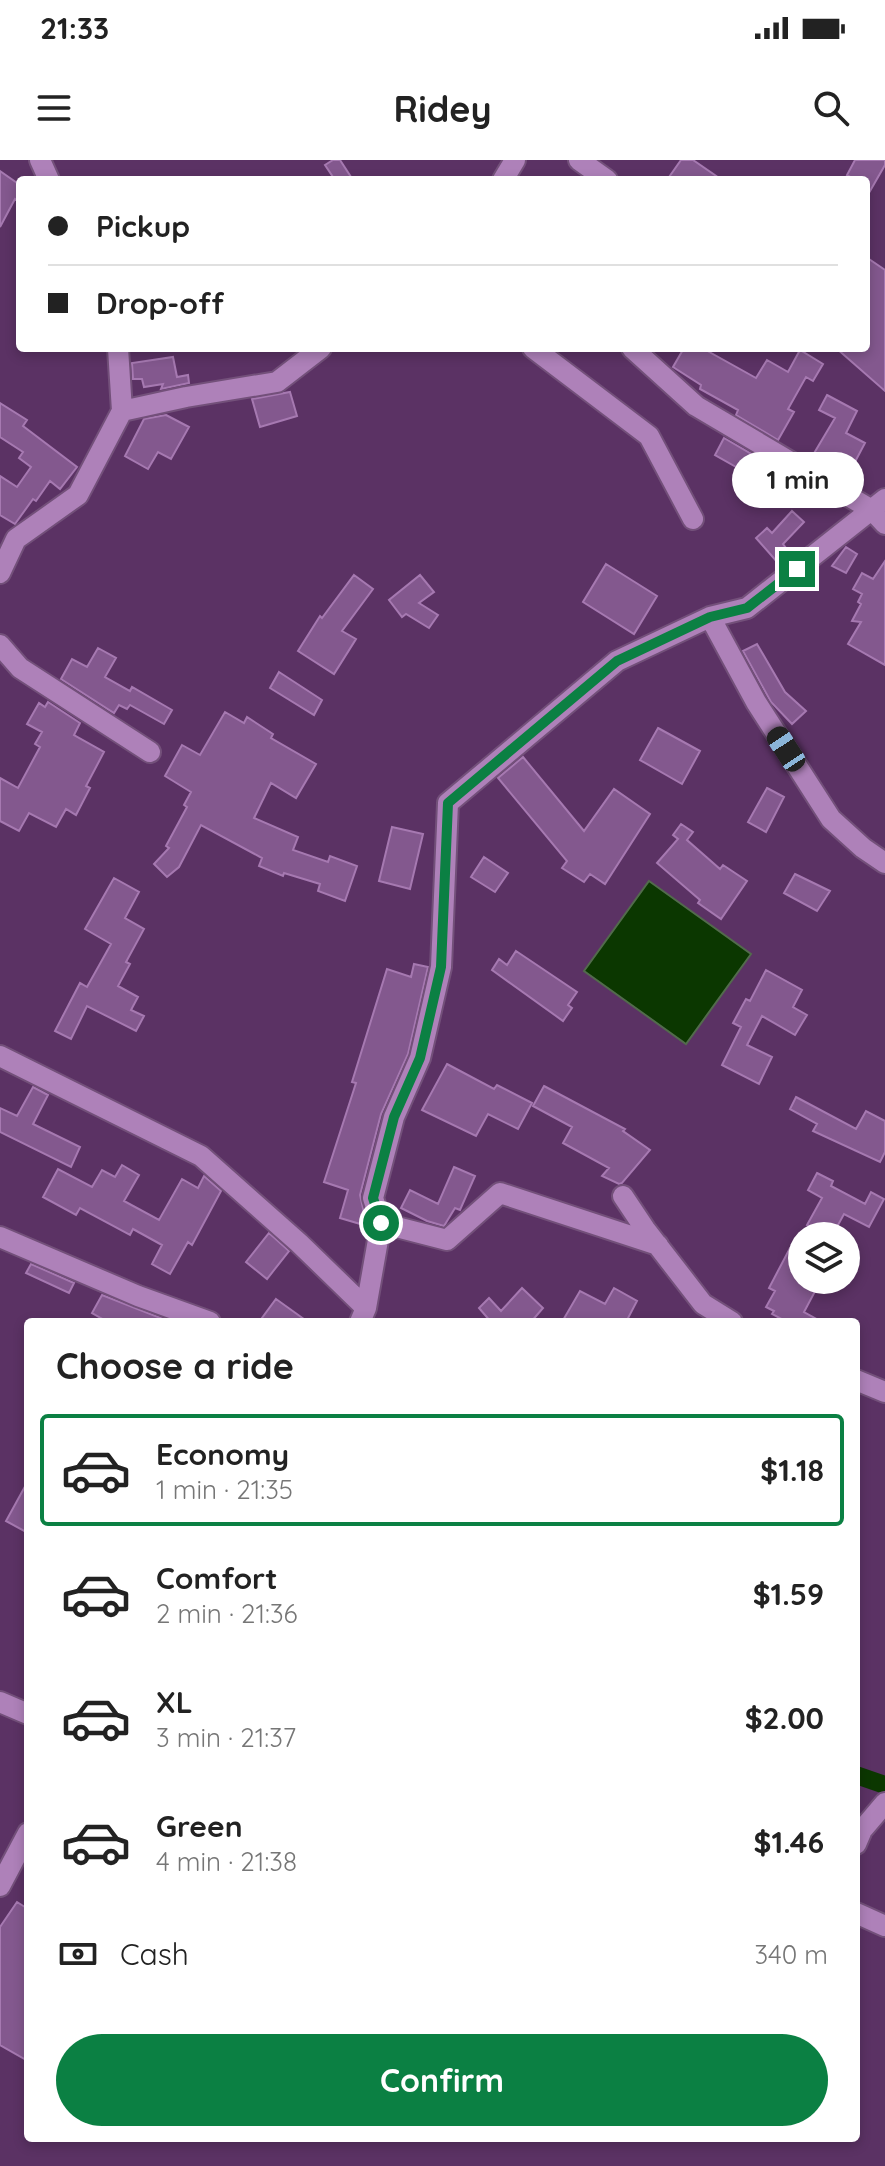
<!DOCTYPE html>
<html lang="en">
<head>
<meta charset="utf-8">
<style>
	body { margin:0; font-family:Quicksand,sans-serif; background:#f6f6f6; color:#222; height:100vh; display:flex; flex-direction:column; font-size:30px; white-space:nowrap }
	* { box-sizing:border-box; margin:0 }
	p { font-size:26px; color:#767676 }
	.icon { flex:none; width:44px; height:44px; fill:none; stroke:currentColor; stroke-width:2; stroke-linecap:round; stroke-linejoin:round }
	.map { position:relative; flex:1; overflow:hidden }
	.details { position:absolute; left:24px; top:1158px; width:836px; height:824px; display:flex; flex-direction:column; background:#fff; border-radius:8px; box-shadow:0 4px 12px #0003 }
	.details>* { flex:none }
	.top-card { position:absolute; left:16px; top:16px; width:854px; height:176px; border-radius:8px; box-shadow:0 4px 12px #0003; display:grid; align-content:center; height:176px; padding:0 32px; background:#fff }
	.tools { position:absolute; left:788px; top:1062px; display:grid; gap:16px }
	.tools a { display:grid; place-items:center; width:72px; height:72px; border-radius:50%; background:#fff; box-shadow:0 4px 12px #0003; font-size:40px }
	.end { position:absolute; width:36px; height:36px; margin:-18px; border:10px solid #0b8043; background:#fff; box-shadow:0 0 0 4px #fff }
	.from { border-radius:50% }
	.bubble { position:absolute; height:56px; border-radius:28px; background:#fff; box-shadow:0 4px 12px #0003; font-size:26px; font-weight:700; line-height:56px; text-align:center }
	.car { position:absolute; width:24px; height:48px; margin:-24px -12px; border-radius:10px; box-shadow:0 0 6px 2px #0007; background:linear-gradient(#222 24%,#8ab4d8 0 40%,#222 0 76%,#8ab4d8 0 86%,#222 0) }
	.top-card b { display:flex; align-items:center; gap:28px; height:76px; font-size:30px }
	.top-card b+b { border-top:2px solid #e0e0e0 }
	.top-card i { width:20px; height:20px; background:#222 }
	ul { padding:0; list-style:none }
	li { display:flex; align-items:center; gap:24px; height:112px; margin:0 16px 12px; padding:0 16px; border:4px solid transparent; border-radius:8px }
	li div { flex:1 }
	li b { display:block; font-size:30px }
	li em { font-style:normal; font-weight:700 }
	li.active { border-color:#0b8043 }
	li>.icon { width:72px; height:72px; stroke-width:1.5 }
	h2 { padding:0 32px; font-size:36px; line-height:96px }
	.pay { display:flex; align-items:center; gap:20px; height:88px; padding:0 32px; font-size:30px }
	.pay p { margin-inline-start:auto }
	.cta { display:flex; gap:16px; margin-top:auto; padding:16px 32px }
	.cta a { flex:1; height:92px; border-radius:48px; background:#0b8043; color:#fff; font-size:32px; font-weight:700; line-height:92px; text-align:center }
	.status { display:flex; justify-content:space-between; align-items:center; height:56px; padding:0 40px; background:#fff; direction:ltr }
	.status svg { height:22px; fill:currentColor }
	header { display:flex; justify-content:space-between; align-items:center; height:104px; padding:0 32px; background:#fff; font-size:36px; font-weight:700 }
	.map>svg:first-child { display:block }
	.water { fill:#0b3700; stroke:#526b4c; stroke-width:2 }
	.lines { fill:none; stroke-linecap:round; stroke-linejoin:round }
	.canal { stroke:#0b3700; stroke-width:18 }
	.building { fill:#83588e; stroke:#a679b1; stroke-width:2 }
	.street-casing { stroke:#73507a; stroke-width:24 }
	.street { stroke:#ae81b9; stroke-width:20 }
	.route { stroke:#0b8043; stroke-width:10 }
</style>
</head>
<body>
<div class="status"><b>21:33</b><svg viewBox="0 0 49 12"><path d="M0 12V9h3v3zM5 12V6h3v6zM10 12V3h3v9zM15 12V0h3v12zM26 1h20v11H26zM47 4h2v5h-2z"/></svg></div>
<header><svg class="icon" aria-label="menu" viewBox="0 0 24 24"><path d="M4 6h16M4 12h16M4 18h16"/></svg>Ridey<svg class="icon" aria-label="search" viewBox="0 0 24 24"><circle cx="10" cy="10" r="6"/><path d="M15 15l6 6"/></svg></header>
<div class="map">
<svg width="885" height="2006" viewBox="0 0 885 2006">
	<rect width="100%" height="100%" fill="#5b3264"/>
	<path class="water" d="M 649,721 L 751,794 L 686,884 L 584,811 Z"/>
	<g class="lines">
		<path class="canal" d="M 856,1615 L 885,1625"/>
	</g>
	<path class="building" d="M 333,0 L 340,0 L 353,20 L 335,20 L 325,5 Z
		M 681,0 L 693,0 L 722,20 L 667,20 Z
		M 855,0 L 885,0 L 885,5 L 866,38 L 866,20 L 856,20 L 847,15 Z
		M 0,11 L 20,25 L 20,42 L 15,39 L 0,67 Z
		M 866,97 L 885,110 L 885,231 L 836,188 L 866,188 Z
		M 684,188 L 702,188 L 756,218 L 767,200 L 788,212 L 800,190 L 823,204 L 813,221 L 806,217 L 788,249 L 794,252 L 778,280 L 736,255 L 738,250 L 700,229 L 701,225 L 673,207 Z
		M 173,197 L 177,217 L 188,215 L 189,223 L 161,229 L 163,224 L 144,227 L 142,219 L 133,219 L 132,203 Z
		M 290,232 L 297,256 L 260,267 L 252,239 Z
		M 827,235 L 857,251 L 846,273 L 865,283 L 846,319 L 813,295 L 835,258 L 819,250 Z
		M 0,243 L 27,260 L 23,266 L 77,307 L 60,329 L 50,321 L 36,341 L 33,339 L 15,364 L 0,355 L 0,316 L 17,327 L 31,307 L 19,298 L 23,292 L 0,277 Z
		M 166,255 L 189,267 L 171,299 L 158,292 L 148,309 L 125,296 L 144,259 Z
		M 724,278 L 779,310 L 776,315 L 758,305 L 752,316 L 715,295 Z
		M 792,351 L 804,362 L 783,384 L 789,392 L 778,403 L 756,378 L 767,368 L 772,373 Z
		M 846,387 L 857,394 L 846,413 L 832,406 Z
		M 885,401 L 885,505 L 848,484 L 861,462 L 852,461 L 861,444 L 858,442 L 862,434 L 853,429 L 862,413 L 873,419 Z
		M 606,404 L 657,436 L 634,474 L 583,442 Z
		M 354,415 L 373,429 L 342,471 L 356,479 L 334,514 L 298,491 L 320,456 L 322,458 Z
		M 420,415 L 434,432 L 419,443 L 438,455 L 429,468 L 406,454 L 402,457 L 389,440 Z
		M 757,484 L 785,532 L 806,551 L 792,564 L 771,542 L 743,491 Z
		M 98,488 L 116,498 L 105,517 L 130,531 L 132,527 L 172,550 L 164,564 L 130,545 L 127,549 L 119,545 L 114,553 L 61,519 L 72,499 L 87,507 Z
		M 279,512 L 322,540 L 314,555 L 270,528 Z
		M 48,542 L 80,563 L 74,575 L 104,592 L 86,626 L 90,628 L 76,655 L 66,649 L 56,667 L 29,653 L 19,671 L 0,661 L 0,618 L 18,628 L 40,587 L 35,584 L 42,572 L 27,564 L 39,543 L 45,547 Z
		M 225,552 L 244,563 L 247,557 L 273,574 L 271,578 L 316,604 L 296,638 L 271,623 L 254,658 L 298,677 L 293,690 L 328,702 L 330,696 L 357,706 L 345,741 L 318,731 L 320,724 L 284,713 L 283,716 L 259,706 L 262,698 L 201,665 L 179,707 L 167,717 L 154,704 L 169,688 L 166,686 L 187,647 L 184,645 L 191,632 L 165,616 L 182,585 L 200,595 Z
		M 658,568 L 700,591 L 682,624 L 640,600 Z
		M 523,597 L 584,671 L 614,629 L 650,654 L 605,724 L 590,714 L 584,722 L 562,708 L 567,701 L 498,618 Z
		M 767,628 L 784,637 L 766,672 L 748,662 Z
		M 681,664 L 693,672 L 687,680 L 720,709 L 723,705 L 747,721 L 721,759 L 698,743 L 700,740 L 657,703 L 678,679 L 673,675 Z
		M 392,667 L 423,674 L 410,729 L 379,721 Z
		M 484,697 L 508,713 L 495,732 L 471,717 Z
		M 795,714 L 830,731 L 817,751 L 784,733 Z
		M 114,718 L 139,732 L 125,758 L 144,769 L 126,802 L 130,804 L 118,826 L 138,837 L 131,850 L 144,856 L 136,871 L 87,846 L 71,879 L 55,871 L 80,823 L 87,827 L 111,784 L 85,769 Z
		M 516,791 L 577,832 L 568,845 L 572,848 L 563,861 L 492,810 L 499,799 L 507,805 Z
		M 414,804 L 428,807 L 408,894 L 381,954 L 360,1035 L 367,1066 L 340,1058 L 348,1030 L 324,1022 L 356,923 L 352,922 L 387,809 L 411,817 Z
		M 766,810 L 802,830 L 793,847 L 807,855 L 795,875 L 762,856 L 747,885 L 772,897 L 759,924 L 722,905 L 741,867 L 733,863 L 746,839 L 750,841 Z
		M 447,904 L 494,929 L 497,925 L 532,943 L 518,969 L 488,954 L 476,976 L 422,950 Z
		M 544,926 L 625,969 L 623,971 L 650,990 L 622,1023 L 619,1024 L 602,1016 L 609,1008 L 563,983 L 572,967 L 533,946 Z
		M 33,927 L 48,935 L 33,964 L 80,987 L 71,1007 L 0,972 L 0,948 L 17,956 Z
		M 796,937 L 856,969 L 866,951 L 885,961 L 885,992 L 880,1002 L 813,971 L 817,964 L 790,949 Z
		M 122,1005 L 139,1015 L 124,1041 L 159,1060 L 182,1019 L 198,1028 L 204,1016 L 221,1031 L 192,1085 L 188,1082 L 170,1114 L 152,1104 L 162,1085 L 133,1069 L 130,1075 L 80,1048 L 76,1055 L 43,1037 L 58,1009 L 92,1027 L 102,1010 L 115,1017 Z
		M 454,1007 L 475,1016 L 460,1050 L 455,1048 L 444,1066 L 427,1061 L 401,1048 L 410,1030 L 438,1044 Z
		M 817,1013 L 833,1021 L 831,1026 L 865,1044 L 871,1032 L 884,1039 L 869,1067 L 844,1054 L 832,1076 L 807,1065 L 822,1038 L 808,1030 Z
		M 269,1073 L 289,1091 L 267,1119 L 246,1102 Z
		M 790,1088 L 802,1094 L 802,1120 L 821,1120 L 804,1152 L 822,1162 L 787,1162 L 772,1154 L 774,1151 L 766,1147 L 775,1131 L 769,1128 Z
		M 31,1104 L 74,1123 L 69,1133 L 26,1113 Z
		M 522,1128 L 543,1148 L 531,1162 L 491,1162 L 479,1148 L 489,1138 L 501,1151 Z
		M 614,1128 L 637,1141 L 626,1162 L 562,1162 L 580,1131 L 605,1144 Z
		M 102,1135 L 163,1159 L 169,1162 L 108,1162 L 92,1153 Z
		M 276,1139 L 308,1162 L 259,1162 Z
		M 28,1321 L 28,1373 L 6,1361 Z
		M 17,1742 L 28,1749 L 28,1901 L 0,1885 L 0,1767 Z"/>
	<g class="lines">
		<defs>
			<path id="street" d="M 40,0 L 49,20
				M 579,0 L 607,20
				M 503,20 L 515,0
				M 533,188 L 649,276 L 693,359
				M 632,188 L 696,246 L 872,350 L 885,364
				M 122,251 L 186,237 L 277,222 L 321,188
				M 0,413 L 16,379 L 78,335 L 122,251 L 118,188
				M 710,457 L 756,542 L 831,659 L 863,688 L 885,703
				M 0,485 L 20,508 L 150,592
				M 0,896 L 201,996 L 299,1083 L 366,1148
				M 623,1036 L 645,1069 L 703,1144 L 732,1162
				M 381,1063 L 447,1080 L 500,1033 L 658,1085
				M 0,1077 L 138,1136 L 210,1162
				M 360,1162 L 366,1148 L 381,1063 L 373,1038 L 394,957 L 420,898 L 441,807 L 448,643 L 617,501 L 710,457 L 747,448 L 885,339
				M 856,1220 L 885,1232
				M 0,1542 L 28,1554
				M 856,1684 L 862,1670 L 885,1643
				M 0,1726 L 28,1673
				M 856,1753 L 885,1766"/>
		</defs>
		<use href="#street" class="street-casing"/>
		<use href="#street" class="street"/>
	</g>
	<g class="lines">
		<path class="route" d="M 381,1063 L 373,1038 L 394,957 L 420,898 L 441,807 L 448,643 L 617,501 L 710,457 L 747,448 L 797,409"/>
	</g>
</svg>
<div class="tools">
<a><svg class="icon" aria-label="layers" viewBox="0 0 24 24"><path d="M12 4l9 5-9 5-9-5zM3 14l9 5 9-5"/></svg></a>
</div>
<i class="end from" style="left:381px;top:1063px"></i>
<i class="end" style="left:797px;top:409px"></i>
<div class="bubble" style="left:732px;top:292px;width:132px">1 min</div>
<i class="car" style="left:786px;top:589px;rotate:327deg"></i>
<div class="top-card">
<b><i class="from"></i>Pickup</b>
<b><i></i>Drop-off</b>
</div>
<section class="details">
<h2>Choose a ride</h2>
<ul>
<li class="active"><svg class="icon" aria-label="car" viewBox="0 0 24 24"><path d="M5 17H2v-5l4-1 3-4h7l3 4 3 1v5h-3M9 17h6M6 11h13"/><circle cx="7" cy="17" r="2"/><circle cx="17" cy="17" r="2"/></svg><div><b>Economy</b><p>1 min · 21:35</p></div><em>$1.18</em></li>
<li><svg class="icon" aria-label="car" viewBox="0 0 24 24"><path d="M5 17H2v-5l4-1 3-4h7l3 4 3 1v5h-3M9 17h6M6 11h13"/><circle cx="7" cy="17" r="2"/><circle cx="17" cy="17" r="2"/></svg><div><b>Comfort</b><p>2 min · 21:36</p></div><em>$1.59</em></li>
<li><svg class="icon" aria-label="car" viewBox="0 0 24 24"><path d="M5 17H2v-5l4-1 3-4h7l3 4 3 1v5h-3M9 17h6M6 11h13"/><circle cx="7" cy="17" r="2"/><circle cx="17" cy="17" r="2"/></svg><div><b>XL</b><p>3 min · 21:37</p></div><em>$2.00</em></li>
<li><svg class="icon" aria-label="car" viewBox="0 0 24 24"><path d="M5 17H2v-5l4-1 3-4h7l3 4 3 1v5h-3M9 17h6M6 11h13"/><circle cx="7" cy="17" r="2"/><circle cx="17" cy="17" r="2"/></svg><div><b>Green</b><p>4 min · 21:38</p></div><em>$1.46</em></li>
</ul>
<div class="pay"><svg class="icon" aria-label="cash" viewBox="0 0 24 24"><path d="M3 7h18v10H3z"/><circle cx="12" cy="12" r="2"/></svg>Cash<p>340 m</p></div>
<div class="cta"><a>Confirm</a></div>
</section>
</div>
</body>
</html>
